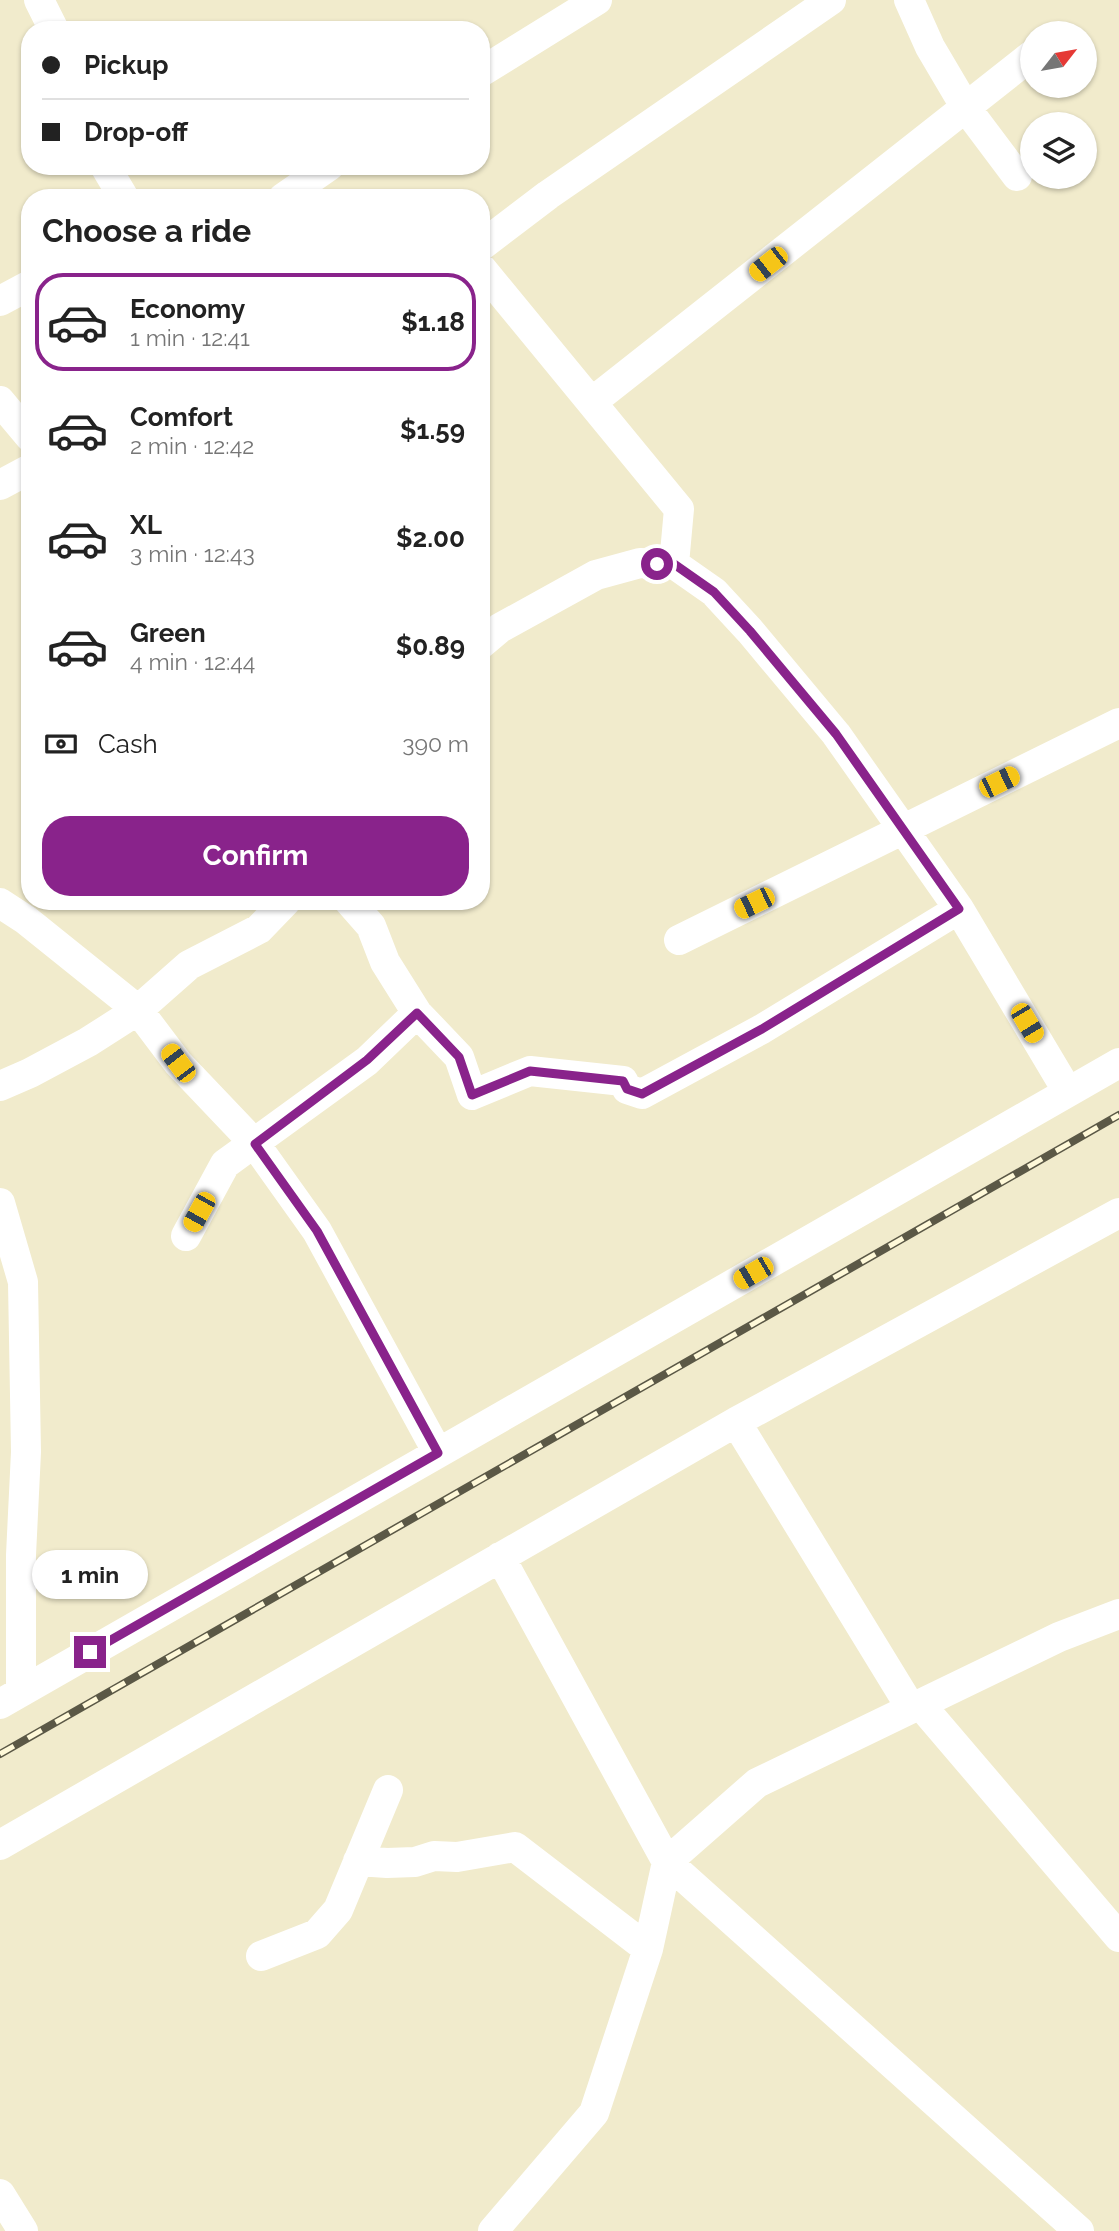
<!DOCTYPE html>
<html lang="en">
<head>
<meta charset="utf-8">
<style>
	body { margin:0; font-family:Raleway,sans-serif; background:#f2f2f2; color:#222; height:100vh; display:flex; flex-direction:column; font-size:26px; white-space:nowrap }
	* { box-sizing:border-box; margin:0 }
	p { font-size:23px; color:#767676 }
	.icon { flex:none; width:38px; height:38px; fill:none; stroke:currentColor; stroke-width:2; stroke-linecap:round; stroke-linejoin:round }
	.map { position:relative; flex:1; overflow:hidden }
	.details { position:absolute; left:21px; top:189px; width:469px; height:721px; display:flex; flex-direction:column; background:#fff; border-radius:28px; box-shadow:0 2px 5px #0004 }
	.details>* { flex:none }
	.banner { position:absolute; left:21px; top:21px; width:469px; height:154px; border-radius:28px; box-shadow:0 2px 5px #0004; display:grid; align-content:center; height:154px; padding:0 21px; background:#fff }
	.needle { width:46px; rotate:59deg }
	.tools { position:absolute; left:1020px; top:21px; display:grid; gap:14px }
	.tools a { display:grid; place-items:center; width:77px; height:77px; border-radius:50%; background:#fff; box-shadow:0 2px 5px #0004; font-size:35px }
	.end { position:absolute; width:32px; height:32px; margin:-16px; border:9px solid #89238b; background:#fff; box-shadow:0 0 0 4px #fff }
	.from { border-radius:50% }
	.bubble { position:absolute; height:49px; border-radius:24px; background:#fff; box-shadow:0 2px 5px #0004; font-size:23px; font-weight:700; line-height:49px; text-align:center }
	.car { position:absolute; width:21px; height:42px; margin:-21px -10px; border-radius:9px; box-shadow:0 0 5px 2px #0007; background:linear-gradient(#f5c518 24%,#345 0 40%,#f5c518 0 76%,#345 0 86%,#f5c518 0) }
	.banner b { display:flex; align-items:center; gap:24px; height:66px; font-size:26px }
	.banner b+b { border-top:2px solid #e0e0e0 }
	.banner i { width:18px; height:18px; background:#222 }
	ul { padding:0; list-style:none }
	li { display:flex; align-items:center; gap:21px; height:98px; margin:0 14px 10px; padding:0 7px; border:4px solid transparent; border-radius:28px }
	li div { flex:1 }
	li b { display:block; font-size:26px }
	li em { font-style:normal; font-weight:700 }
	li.active { border-color:#89238b }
	li>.icon { width:63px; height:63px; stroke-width:1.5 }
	h2 { padding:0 21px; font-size:32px; line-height:84px }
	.pay { display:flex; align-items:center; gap:18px; height:77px; padding:0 21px; font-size:26px }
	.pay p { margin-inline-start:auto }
	.button { display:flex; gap:14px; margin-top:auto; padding:14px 21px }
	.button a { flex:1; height:80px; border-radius:28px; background:#89238b; color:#fff; font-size:28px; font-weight:700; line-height:80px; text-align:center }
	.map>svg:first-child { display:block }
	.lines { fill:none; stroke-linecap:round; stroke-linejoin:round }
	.minor { stroke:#fff; stroke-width:30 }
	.rail-casing { stroke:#5b5846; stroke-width:8 }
	.rail { stroke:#fff9d9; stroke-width:5; stroke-dasharray:16; stroke-linecap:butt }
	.route { stroke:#89238b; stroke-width:9 }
</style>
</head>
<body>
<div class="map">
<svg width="1119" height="2231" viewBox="0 0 1119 2231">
	<rect width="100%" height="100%" fill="#f1ebcc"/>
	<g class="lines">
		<path class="minor" d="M 39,0 L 54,30
			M 909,0 L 930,47 L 966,108 L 1017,176
			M 481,72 L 597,0
			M 105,166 L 124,198
			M 283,198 L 329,166
			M 481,246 L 548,195 L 831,0
			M 481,268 L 679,509 L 674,564
			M 0,301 L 30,285
			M 0,401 L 30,437
			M 592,402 L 1032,55
			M 0,485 L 30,469
			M 481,644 L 500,628 L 596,575 L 640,563 L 674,564 L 714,592 L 750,631 L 836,734 L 959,909 L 1068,1092
			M 349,901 L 371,926 L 385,962 L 417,1013 L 459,1057 L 472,1095 L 530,1071 L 623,1081 L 627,1089 L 642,1094 L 762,1029 L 959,909
			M 0,903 L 26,920 L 138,1010 L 178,1063 L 255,1144 L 317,1231 L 438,1453
			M 679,940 L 1119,723
			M 0,1086 L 30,1073 L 88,1042 L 138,1010 L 189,965 L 259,929 L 286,901
			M 0,1203 L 23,1282 L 26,1452 L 21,1555 L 21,1692
			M 186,1236 L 225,1164 L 367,1061 L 417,1013
			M 736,1422 L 911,1708
			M 500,1557 L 667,1862 L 1079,2231
			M 0,1704 L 1119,1063
			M 920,1704 L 1119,1937
			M 0,1845 L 736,1422 L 1119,1213
			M 358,1861 L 387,1863 L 415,1862 L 434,1856 L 457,1857 L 515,1847 L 648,1949
			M 261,1956 L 317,1934 L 338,1910 L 388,1790
			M 0,2194 L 23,2231
			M 493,2231 L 594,2113 L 648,1949 L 667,1862 L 757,1783 L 1059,1637 L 1119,1614"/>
		<defs>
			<path id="rail" d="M 0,1754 L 1119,1115"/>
		</defs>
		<use href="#rail" class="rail-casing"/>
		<use href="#rail" class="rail"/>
	</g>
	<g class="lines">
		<path class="route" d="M 90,1652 L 438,1453 L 317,1231 L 255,1144 L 367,1060 L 417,1013 L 459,1057 L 472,1095 L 530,1071 L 623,1081 L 627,1089 L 642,1094 L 762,1029 L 959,909 L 836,734 L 750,631 L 714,592 L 674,564 L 657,564"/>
	</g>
</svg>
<div class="tools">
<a><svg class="needle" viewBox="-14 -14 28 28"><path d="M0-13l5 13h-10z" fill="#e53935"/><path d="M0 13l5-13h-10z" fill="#767676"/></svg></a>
<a><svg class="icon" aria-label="layers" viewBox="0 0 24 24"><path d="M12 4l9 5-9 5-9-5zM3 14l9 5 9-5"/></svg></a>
</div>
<i class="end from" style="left:657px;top:564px"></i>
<i class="end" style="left:90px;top:1652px"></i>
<div class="bubble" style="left:32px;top:1550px;width:116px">1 min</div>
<i class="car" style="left:768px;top:264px;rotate:232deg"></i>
<i class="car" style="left:999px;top:782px;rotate:64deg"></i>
<i class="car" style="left:754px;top:903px;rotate:244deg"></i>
<i class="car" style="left:1027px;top:1023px;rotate:149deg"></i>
<i class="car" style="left:178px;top:1063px;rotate:323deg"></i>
<i class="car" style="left:199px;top:1212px;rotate:209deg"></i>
<i class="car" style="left:753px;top:1273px;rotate:240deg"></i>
<div class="banner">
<b><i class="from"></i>Pickup</b>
<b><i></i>Drop-off</b>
</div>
<section class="details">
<h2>Choose a ride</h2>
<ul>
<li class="active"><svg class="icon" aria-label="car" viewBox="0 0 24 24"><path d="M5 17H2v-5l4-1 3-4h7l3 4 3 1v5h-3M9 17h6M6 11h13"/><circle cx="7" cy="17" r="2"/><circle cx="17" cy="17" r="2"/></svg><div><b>Economy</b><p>1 min · 12:41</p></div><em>$1.18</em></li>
<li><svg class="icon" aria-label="car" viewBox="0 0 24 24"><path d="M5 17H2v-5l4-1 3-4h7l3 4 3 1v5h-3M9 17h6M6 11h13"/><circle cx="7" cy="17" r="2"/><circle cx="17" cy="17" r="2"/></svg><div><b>Comfort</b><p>2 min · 12:42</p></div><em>$1.59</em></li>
<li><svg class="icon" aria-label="car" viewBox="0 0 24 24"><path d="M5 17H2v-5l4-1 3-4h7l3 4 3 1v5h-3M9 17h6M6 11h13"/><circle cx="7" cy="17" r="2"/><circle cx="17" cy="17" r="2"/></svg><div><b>XL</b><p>3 min · 12:43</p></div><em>$2.00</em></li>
<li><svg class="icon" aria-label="car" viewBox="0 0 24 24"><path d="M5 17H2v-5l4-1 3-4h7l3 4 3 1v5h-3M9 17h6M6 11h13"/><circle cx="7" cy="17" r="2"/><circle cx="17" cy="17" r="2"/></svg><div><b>Green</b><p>4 min · 12:44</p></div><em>$0.89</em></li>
</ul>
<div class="pay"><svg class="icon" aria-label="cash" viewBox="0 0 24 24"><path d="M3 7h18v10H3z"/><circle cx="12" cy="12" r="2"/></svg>Cash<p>390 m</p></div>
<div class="button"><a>Confirm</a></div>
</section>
</div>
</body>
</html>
